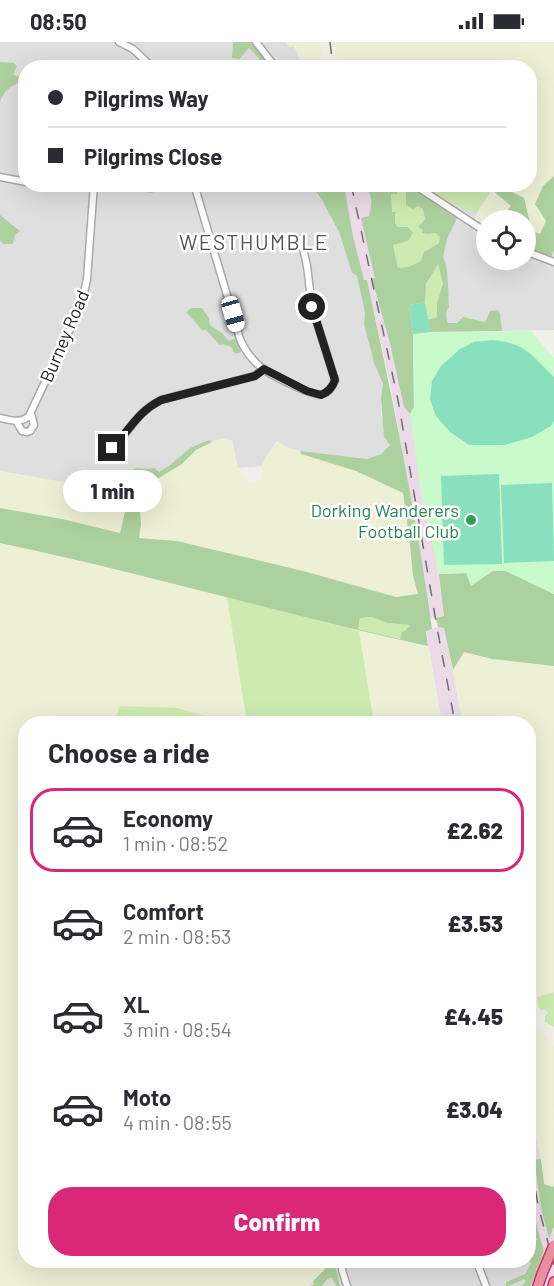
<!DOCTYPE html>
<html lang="en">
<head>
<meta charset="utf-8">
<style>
	body { margin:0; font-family:Barlow,sans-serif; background:#f2f2f3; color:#2b2b33; height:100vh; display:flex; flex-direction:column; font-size:22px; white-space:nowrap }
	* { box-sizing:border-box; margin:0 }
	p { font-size:20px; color:#7c7c81 }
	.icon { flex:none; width:33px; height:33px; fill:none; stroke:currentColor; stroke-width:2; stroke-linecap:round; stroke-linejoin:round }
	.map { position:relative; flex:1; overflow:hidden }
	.panel { position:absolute; left:18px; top:674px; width:518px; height:552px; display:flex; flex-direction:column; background:#fff; border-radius:24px; box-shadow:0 6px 24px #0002 }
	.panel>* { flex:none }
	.banner { position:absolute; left:18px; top:18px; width:519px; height:132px; border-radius:24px; box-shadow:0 6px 24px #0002; display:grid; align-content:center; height:132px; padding:0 30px; background:#fff }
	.fabs { position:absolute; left:476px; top:168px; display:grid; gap:12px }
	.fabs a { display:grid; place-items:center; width:60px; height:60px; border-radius:50%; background:#fff; box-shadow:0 6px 24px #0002; font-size:30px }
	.end { position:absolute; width:27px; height:27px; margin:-14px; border:8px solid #222; background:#fff; box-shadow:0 0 0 3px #fff }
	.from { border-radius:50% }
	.bubble { position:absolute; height:42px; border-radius:21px; background:#fff; box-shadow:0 6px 24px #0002; font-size:20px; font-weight:800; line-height:42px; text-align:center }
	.car { position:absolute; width:18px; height:36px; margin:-18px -9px; border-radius:8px; box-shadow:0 0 4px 2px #0007; background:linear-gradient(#fff 24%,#345 0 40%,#fff 0 76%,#345 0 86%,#fff 0) }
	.banner b { display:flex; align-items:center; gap:21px; height:57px; font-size:22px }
	.banner b+b { border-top:2px solid #e1e1e2 }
	.banner i { width:15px; height:15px; background:#2b2b33 }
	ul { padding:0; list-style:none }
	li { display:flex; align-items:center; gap:18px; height:84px; margin:0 12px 9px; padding:0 18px; border:3px solid transparent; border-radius:24px }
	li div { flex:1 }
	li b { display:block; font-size:22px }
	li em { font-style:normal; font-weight:800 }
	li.on { border-color:#db2777 }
	li>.icon { width:54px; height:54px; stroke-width:1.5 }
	h2 { padding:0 30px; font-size:27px; line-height:72px }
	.action { display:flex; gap:12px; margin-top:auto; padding:12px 30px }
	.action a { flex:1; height:69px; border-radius:24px; background:#db2777; color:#fff; font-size:24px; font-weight:800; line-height:69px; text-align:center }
	.status { display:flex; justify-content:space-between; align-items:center; height:42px; padding:0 30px; background:#fff; direction:ltr }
	.status svg { height:16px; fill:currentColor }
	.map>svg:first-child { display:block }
	.residential { fill:#e0dfdf }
	.industrial { fill:#ebdbe8 }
	.farmland { fill:#eef0d5 }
	.grass { fill:#cdebb0 }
	.forest { fill:#add19e; fill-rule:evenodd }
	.park { fill:#c8facc }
	.pitch { fill:#88e0be }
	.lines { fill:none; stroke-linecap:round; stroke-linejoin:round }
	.minor-casing { stroke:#a9a9a9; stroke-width:9 }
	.highway-casing { stroke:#dc2a67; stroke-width:12 }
	.minor { stroke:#fff; stroke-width:6 }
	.highway { stroke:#e892a2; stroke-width:9 }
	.rail { stroke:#707070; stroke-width:1.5; stroke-dasharray:12 12; stroke-linecap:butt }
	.highway-bridge-casing { stroke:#dc2a67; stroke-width:12; stroke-linecap:butt }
	.highway-bridge { stroke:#e892a2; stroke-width:9 }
	.route { stroke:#222; stroke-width:8 }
	.leisure-dot { fill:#2e9e5b; stroke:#fff; stroke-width:2 }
	.labels { text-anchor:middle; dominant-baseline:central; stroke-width:5; stroke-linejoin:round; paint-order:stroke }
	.street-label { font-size:18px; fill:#222; stroke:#fff }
	.leisure-label { font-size:18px; fill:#27864d; stroke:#fff; text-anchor:end }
	.quarter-label { font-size:21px; letter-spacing:1.5px; fill:#555; stroke:#fff }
</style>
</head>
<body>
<div class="status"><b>08:50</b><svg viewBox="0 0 49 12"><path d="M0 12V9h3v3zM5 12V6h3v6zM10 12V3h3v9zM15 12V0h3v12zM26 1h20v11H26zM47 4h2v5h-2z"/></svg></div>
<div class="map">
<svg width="554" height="1244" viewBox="0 0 554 1244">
	<rect width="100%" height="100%" fill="#f2efe9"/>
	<path class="residential" d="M 0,0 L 262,0 L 264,2 L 267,0 L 286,0 L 289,5 L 294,3 L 301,19 L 302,25 L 26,26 L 26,142 L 317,143 L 313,144 L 322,158 L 339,190 L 352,231 L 357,234 L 365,271 L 364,282 L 374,321 L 383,343 L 381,356 L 381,373 L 390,403 L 381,412 L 367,417 L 339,414 L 335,414 L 300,409 L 286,405 L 268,411 L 262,424 L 238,426 L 232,399 L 224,396 L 212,400 L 209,398 L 159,430 L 129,452 L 0,429 Z
		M 391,143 L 495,143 L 475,175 L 476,180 L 486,186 L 486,218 L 525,218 L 525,205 L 551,215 L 554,208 L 554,288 L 430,290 L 413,292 Z
		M 532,1183 L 542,1222 L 534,1244 L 308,1244 L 325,1227 L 337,1218 L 528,1218 L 528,1185 Z"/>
	<path class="industrial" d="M 342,143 L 391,143 L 413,292 L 414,365 L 420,443 L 439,532 L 444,575 L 430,576 L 418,500 L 390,341 L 367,239 L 364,239 L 353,195 L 345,150 L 344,150 Z
		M 438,585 L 444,585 L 463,681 L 442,681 L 426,588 Z
		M 528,1054 L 541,1117 L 544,1142 L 554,1193 L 554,1243 L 547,1236 L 535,1200 L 537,1198 L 532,1184 L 528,1185 Z"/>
	<path class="farmland" d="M 286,0 L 320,0 L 322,25 L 302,25 L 301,19 L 294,4 L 289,5 Z
		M 334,0 L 554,0 L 554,134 L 543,144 L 546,179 L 540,192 L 532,189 L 528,175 L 504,146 L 505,143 L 530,142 L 530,26 L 337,25 Z
		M 492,148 L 511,164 L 499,178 L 495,178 L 477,170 Z
		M 224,396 L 232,399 L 238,426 L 243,434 L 250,441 L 256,441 L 262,434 L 262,424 L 266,414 L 277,399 L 286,405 L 300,409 L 301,412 L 356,429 L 403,451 L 409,493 L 413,534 L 418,552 L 396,555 L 306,530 L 177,499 L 138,496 L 141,482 L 140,470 L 143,455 L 157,437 L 182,422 L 196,408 Z
		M 0,429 L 129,452 L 120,491 L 63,477 L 0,466 Z
		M 0,501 L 227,555 L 359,589 L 428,604 L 442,681 L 26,681 L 26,1218 L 325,1218 L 325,1227 L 308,1244 L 0,1244 Z
		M 464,610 L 492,617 L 554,624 L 554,978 L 548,967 L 537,955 L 528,904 L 528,681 L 463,681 L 453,628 Z
		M 528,943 L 531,957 L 531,969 L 533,977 L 554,1004 L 553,1145 L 544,1142 L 540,1112 L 528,1054 Z"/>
	<path class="grass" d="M 419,143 L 495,143 L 477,170 L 466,168 Z
		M 397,146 L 406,147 L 407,156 L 423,167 L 424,188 L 428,192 L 435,191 L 440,195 L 439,201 L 424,210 L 421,219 L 408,225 L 398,226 L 392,198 L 391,152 Z
		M 438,222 L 443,242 L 437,261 L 437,275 L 428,278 C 424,253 424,243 438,222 Z
		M 227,555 L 359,589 L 374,681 L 247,681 Z
		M 372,575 L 387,581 L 410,583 L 400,597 L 358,587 L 360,576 Z
		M 120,664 L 178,666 L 227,681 L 183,681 L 175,678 L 173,681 L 171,681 L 156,675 L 150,676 L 143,681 L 113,681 Z
		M 554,950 L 554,985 L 545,980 L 545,973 L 548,971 L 546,968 L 541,968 L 538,965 L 537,955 Z"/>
	<path class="forest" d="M 233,0 L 253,0 L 273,25 L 257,25 L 259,16 L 249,6 L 239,17 L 232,16 Z
		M 0,20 L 14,21 L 17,24 L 13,33 L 24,36 L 25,34 L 26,40 C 13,41 3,49 0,60 Z
		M 554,134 L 554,208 L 551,215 L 525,205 L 525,178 L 499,178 L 511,164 L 492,148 L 495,143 L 505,143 L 504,146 L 524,156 L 532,189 L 540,192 L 546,179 L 535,162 L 543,144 Z
		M 317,143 L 342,143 L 344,149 L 345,149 L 353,194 L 364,238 L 367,238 C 392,354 416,470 432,587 L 426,589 L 428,604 C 285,573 144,531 0,501 L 0,466 L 62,477 L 120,491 L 129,453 L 122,451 L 123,445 L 130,445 L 133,442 L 130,435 L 133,427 C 141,425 147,428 154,426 L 159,430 L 170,423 L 190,406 L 209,398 L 212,400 L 196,408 L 182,422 L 157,437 L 143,455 L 140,470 L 141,482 L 139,496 L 177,499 L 307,530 L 396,555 L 418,552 L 413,534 L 409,493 L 403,451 L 356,429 L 301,412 L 300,409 L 367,417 L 381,412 L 390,403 L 384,395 L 381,356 L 383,342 L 374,321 L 364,282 L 365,271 L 357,234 L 352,231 L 339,190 L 322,158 L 312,144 ZM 372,575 L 387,581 L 410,583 L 406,588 L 402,590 L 400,597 L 358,587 L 360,576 Z
		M 366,143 L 409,143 L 457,176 L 447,197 L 443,215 C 449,226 448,251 449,265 C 445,269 446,277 448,281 L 457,281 L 463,275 L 485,280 L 490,269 L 498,268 L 500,272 L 502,289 L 430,290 L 428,278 L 437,275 L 437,261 L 443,242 L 438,222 L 426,242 L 425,260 L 409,263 L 413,292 L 414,365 L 410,372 L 404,365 L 390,301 L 372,237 L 375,236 L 361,176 L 369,174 C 370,168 372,162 371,156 C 370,151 367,148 366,143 ZM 397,146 L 406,148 L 406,163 L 413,167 L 418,164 L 423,167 L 425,177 L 418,185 L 423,188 L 422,191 L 428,192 L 435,191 L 440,195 L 439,201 L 424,210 L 421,219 L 408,225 L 398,226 L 393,203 L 408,199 L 413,191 L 408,185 L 398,185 L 395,181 L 395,172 L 397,170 L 392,170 L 391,152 L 397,152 Z
		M 0,173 L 20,189 L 15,193 L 13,202 L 4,202 L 0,199 Z
		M 191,266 L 202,266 L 209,276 L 210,283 L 222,291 L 229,299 L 236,296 L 241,310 L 235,312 L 231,305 L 223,302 L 220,303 L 205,287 L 203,289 L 186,270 Z
		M 493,529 L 506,529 L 554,552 L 554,624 L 492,617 L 464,610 L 453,628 L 444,586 L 438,585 L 436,576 L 444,574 L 439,532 L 467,531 L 471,543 Z
		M 541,1117 L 544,1142 L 553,1145 L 554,1143 L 554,1185 L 549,1196 L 542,1170 L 534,1118 Z
		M 528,1140 L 537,1185 L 544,1209 L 531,1244 L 522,1244 L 526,1239 L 524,1237 L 509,1244 L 506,1244 L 506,1240 L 525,1232 L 531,1222 L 529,1218 L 532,1212 L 531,1211 L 528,1211 L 528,1207 L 530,1205 L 531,1201 L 537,1198 L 532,1184 L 528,1185 Z
		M 325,1218 L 337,1218 L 335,1224 L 340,1244 L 336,1244 L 332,1236 L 328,1236 L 322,1244 L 312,1244 L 314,1242 L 313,1239 L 325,1227 Z"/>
	<path class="park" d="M 531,289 L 554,316 L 554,552 L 506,529 L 492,529 L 471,544 L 466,531 L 439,532 L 420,443 L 410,372 L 414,365 L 413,292 L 430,290 Z"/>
	<path class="pitch" d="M 425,260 L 430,290 L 413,292 L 409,263 Z
		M 492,298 C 526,301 531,313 554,335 L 554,379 L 551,384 L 532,395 L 505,403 L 469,403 L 450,390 L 436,374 L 430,358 L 432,339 L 441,324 L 460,307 L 474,300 Z
		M 499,432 L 502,522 L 444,523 L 441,434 Z
		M 552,441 L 554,519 L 504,521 L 501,443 Z"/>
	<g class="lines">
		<defs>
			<path id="minor" d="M 119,0 L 133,7 L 153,26
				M 256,0 L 276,26
				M 0,135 L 26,140
				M 97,142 L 150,146 L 185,142
				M 194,142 L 240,297 C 245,309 253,319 263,327 C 272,333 314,356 323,352 C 329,350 333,343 335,338 L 312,265 L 307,224 L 301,197
				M 413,142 L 486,190
				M 525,209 L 554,220
				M 0,376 C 11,378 20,382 29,374 L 76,274 L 84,251 L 87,237 L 94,142
				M 16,379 L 22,389 L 27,390 L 30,389 L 34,383 L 31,371
				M 113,406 C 131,387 136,371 161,358 L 254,334 L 264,327
				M 343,1218 L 342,1228 L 347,1244
				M 476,1218 L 486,1244"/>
			<path id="highway" d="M 538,1244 L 542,1232
				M 553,1244 L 554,1240"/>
		</defs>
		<use href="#minor" class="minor-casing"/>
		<use href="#highway" class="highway-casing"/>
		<use href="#minor" class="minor"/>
		<use href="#highway" class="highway"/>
		<path class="rail" d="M 330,0 L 333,26
			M 351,142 L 398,358 L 438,591 L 455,681
			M 528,1102 L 538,1163 L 554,1223"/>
		<defs>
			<path id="highway-bridge" d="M 542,1232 L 554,1203"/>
		</defs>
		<use href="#highway-bridge" class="highway-bridge-casing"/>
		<use href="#highway-bridge" class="highway-bridge"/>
	</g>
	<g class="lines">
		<path class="route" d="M 112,406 C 131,387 136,371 161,358 L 255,334 L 264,327 L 307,349 L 321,353 C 327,351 333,345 335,338 L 312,265"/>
	</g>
	<circle class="leisure-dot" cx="471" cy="478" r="6"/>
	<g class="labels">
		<g class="street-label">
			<text transform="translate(64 294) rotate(-67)">Burney Road</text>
		</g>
		<g class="leisure-label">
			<text x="459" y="468">Dorking Wanderers<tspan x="459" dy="21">Football Club</tspan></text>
		</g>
		<g class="quarter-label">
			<text x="254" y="199">WESTHUMBLE</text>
		</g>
	</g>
</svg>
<div class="fabs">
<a><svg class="icon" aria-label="locate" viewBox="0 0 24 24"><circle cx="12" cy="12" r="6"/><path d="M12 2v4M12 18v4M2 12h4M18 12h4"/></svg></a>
</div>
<i class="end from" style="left:312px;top:265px"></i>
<i class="end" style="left:112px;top:406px"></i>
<div class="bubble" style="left:63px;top:428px;width:99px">1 min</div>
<i class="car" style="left:233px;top:272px;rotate:164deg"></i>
<div class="banner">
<b><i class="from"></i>Pilgrims Way</b>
<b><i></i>Pilgrims Close</b>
</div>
<section class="panel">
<h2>Choose a ride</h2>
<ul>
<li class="on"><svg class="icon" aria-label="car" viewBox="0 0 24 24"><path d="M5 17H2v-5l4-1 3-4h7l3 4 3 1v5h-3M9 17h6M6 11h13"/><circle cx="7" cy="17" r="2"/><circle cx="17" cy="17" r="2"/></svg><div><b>Economy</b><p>1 min · 08:52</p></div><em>£2.62</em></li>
<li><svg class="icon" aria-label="car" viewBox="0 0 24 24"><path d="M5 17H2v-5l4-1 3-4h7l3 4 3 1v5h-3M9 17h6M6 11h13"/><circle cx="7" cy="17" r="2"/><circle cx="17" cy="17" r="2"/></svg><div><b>Comfort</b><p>2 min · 08:53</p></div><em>£3.53</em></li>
<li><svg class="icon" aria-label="car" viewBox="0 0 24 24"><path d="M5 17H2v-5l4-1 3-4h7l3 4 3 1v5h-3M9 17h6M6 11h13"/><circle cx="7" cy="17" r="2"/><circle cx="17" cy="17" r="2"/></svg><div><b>XL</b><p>3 min · 08:54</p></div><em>£4.45</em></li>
<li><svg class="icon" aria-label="car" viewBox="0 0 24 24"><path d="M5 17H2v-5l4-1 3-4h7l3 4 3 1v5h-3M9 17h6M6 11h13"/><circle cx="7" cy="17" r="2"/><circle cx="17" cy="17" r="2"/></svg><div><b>Moto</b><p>4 min · 08:55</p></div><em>£3.04</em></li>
</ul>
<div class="action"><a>Confirm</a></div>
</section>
</div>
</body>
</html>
